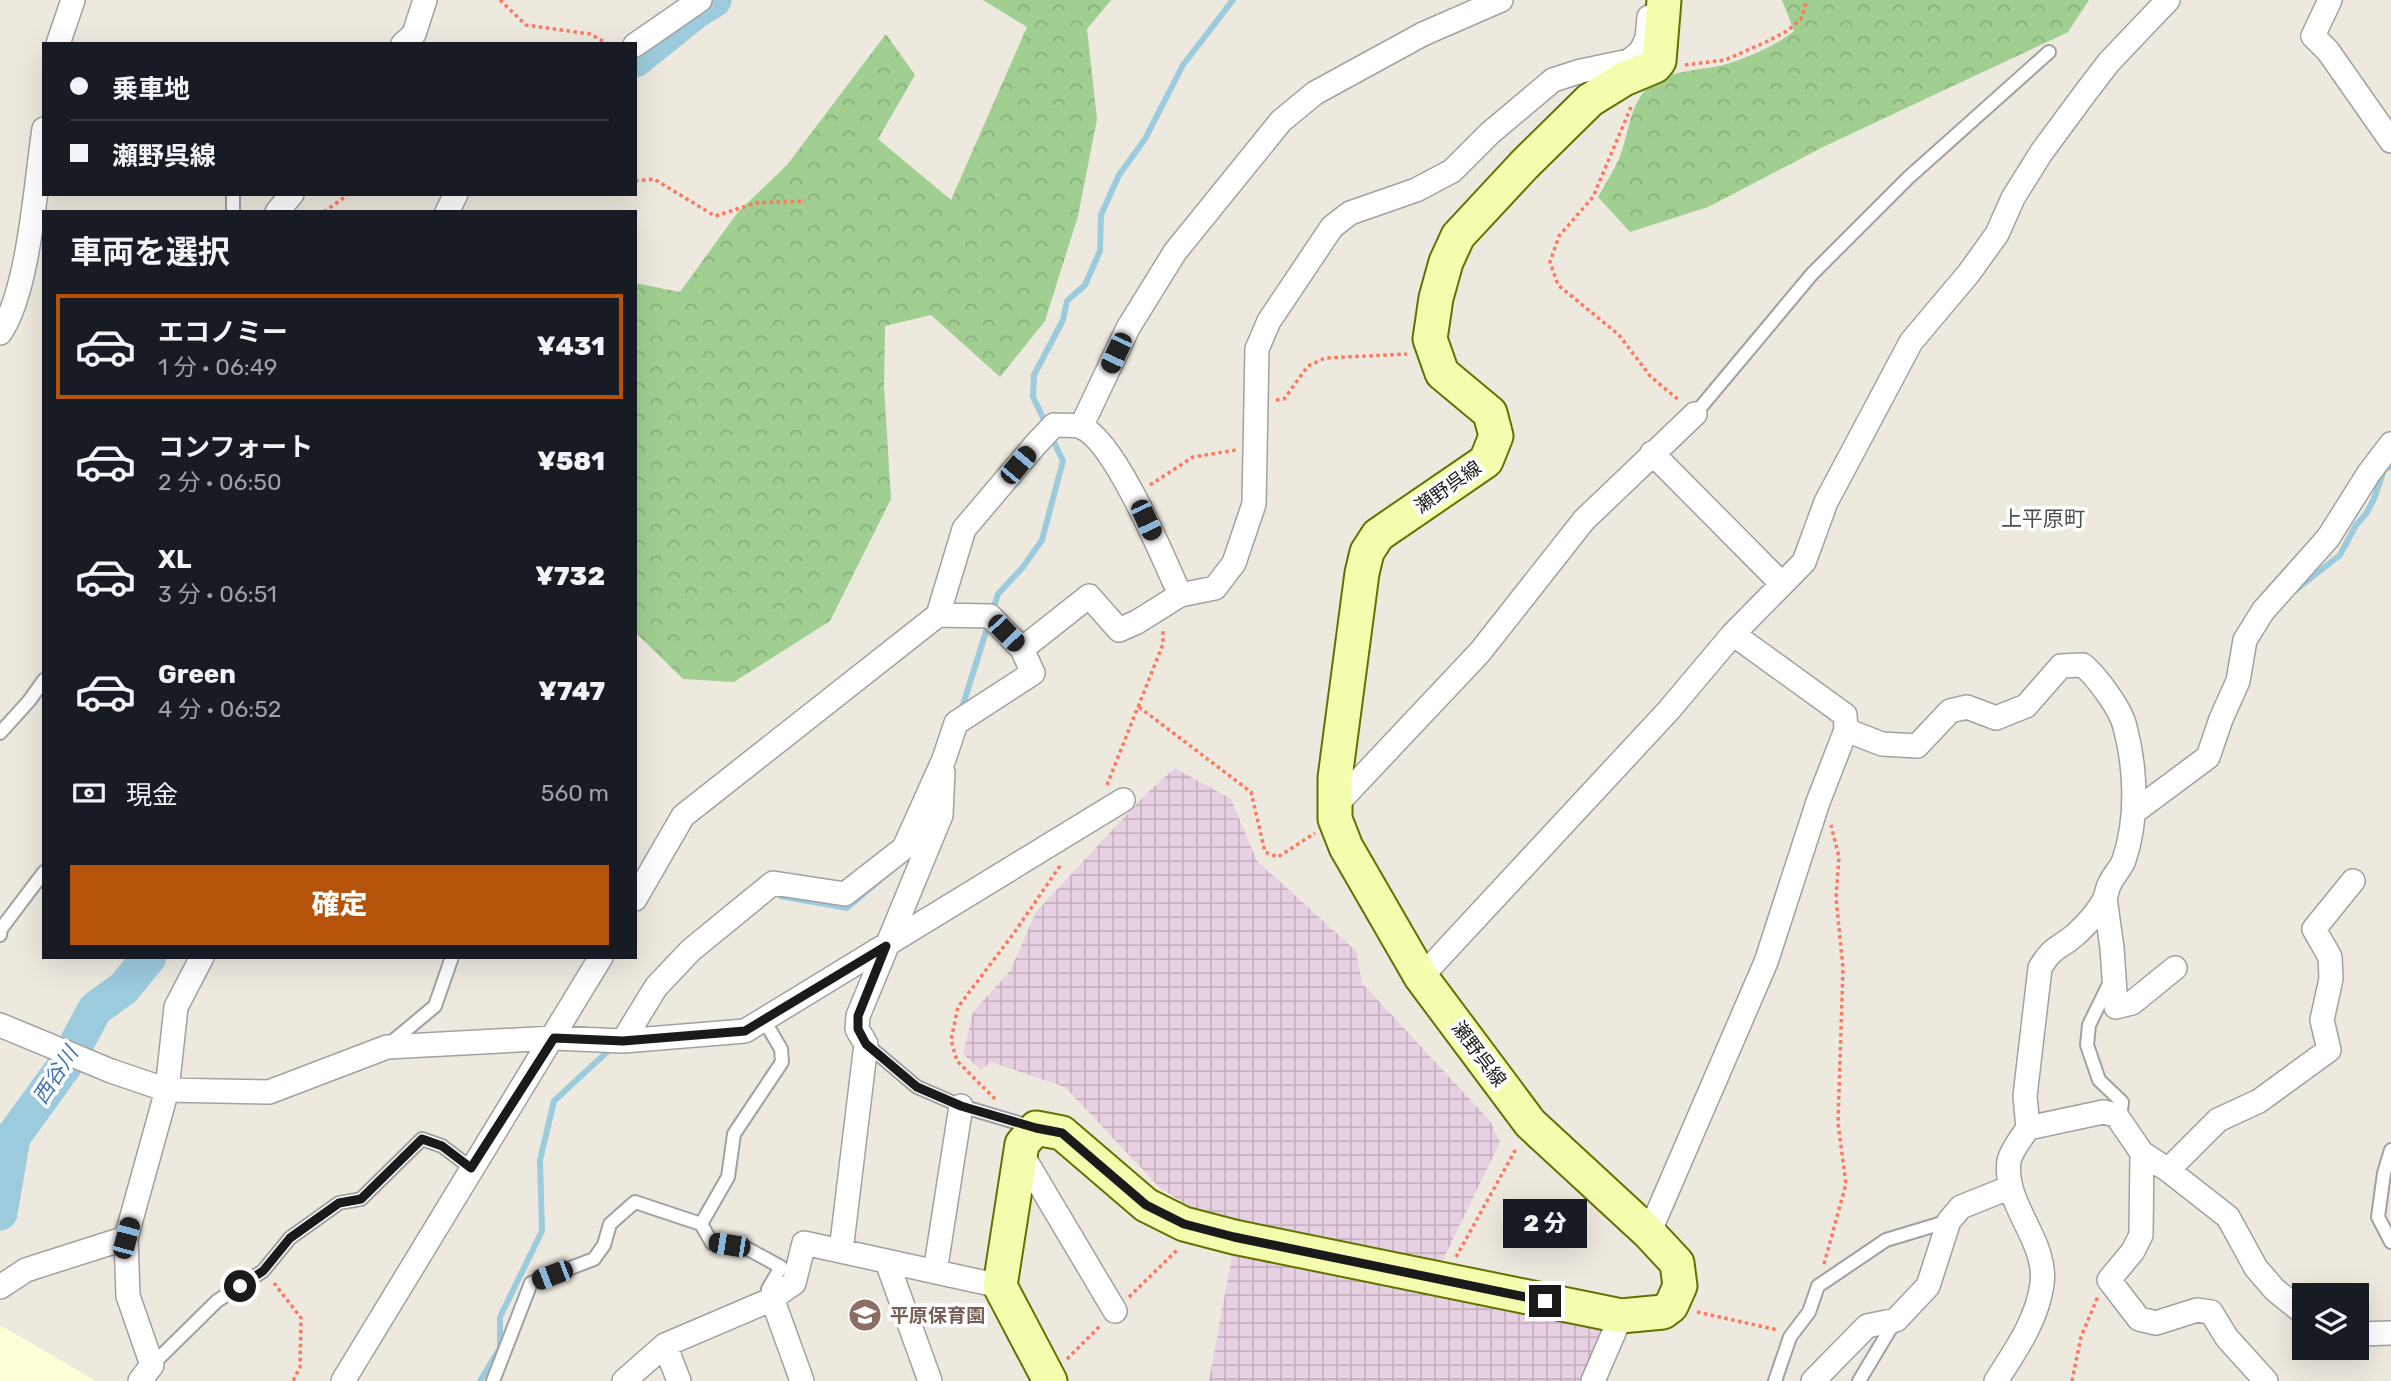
<!DOCTYPE html>
<html lang="ja">
<head>
<meta charset="utf-8">
<style>
	body { margin:0; font-family:Rubik,"Noto Sans JP",sans-serif; background:#20242c; color:#f1f3f6; height:100vh; display:flex; flex-direction:column; font-size:26px; white-space:nowrap }
	* { box-sizing:border-box; margin:0 }
	p { font-size:23px; color:#9ea1a6 }
	.icon { flex:none; width:38px; height:38px; fill:none; stroke:currentColor; stroke-width:2; stroke-linecap:round; stroke-linejoin:round }
	.map { position:relative; flex:1; overflow:hidden }
	.sheet { position:absolute; left:42px; top:210px; width:595px; height:749px; display:flex; flex-direction:column; background:#171b24; border-radius:0px; box-shadow:0 7px 28px #0002 }
	.sheet>* { flex:none }
	.hud { position:absolute; left:42px; top:42px; width:595px; height:154px; border-radius:0px; box-shadow:0 7px 28px #0002; display:grid; align-content:center; height:154px; padding:0 28px; background:#171b24 }
	.buttons { position:absolute; left:2292px; top:1283px; display:grid; gap:14px }
	.buttons a { display:grid; place-items:center; width:77px; height:77px; border-radius:0px; background:#171b24; box-shadow:0 7px 28px #0002; font-size:35px }
	.end { position:absolute; width:32px; height:32px; margin:-16px; border:9px solid #1a1a1a; background:#fff; box-shadow:0 0 0 4px #fff }
	.from { border-radius:50% }
	.bubble { position:absolute; height:49px; border-radius:0px; background:#171b24; box-shadow:0 7px 28px #0002; font-size:23px; font-weight:800; line-height:49px; text-align:center }
	.car { position:absolute; width:21px; height:42px; margin:-21px -10px; border-radius:9px; box-shadow:0 0 5px 2px #0007; background:linear-gradient(#222 24%,#8ab4d8 0 40%,#222 0 76%,#8ab4d8 0 86%,#222 0) }
	.hud b { display:flex; align-items:center; gap:24px; height:66px; font-size:26px }
	.hud b+b { border-top:2px solid #363941 }
	.hud i { width:18px; height:18px; background:#f1f3f6 }
	ul { padding:0; list-style:none }
	li { display:flex; align-items:center; gap:21px; height:105px; margin:0 14px 10px; padding:0 14px; border:4px solid transparent; border-radius:0px }
	li div { flex:1 }
	li b { display:block; font-size:26px }
	li em { font-style:normal; font-weight:800 }
	li.current { border-color:#b45309 }
	li>.icon { width:63px; height:63px; stroke-width:1.5 }
	h2 { padding:0 28px; font-size:32px; line-height:84px }
	.pay { display:flex; align-items:center; gap:18px; height:77px; padding:0 28px; font-size:26px }
	.pay p { margin-inline-start:auto }
	.button { display:flex; gap:14px; margin-top:auto; padding:14px 28px }
	.button a { flex:1; height:80px; border-radius:0px; background:#b45309; color:#fff; font-size:28px; font-weight:800; line-height:80px; text-align:center }
	.map>svg:first-child { display:block }
	.industrial { fill:url(#industrial-grid) }
	.education { fill:#fdffd6 }
	.forest { fill:url(#forest-crowns) }
	.lines { fill:none; stroke-linecap:round; stroke-linejoin:round }
	.stream { stroke:#9ccbde; stroke-width:6 }
	.river { stroke:#9ccbde; stroke-width:35 }
	.lane-casing { stroke:#a1a1a1; stroke-width:16 }
	.street-casing { stroke:#a1a1a1; stroke-width:26 }
	.secondary-casing { stroke:#607300; stroke-width:37 }
	.path { stroke:#ff785e; stroke-width:3.5; stroke-dasharray:3.5 3.5; stroke-linecap:butt }
	.lane { stroke:#fff; stroke-width:12 }
	.street { stroke:#fff; stroke-width:23 }
	.secondary { stroke:#f4fcad; stroke-width:33 }
	.route { stroke:#1a1a1a; stroke-width:9 }
	.labels { text-anchor:middle; dominant-baseline:central; stroke-width:7; stroke-linejoin:round; paint-order:stroke }
	.street-label { font-size:19px; fill:#1a1a1a; stroke:#fff }
	.education-label { font-size:19px; font-weight:bold; fill:#785e54; stroke:#fff; text-anchor:start }
	.neighbourhood-label { font-size:21px; fill:#4d4d4d; stroke:#fff }
	.water-label { font-size:21px; font-style:italic; fill:#4372ae; stroke:#fff }
</style>
</head>
<body>
<div class="map">
<svg width="2391" height="1381" viewBox="0 0 2391 1381">
	<defs>
		<pattern id="industrial-grid" width="8" height="8" patternUnits="userSpaceOnUse" patternTransform="scale(1.75)"><rect width="8" height="8" fill="#e7d0e1"/><path d="M0 4h8M4 0v8" fill="none" stroke="#c6b2c0"/></pattern>
		<pattern id="forest-crowns" width="20" height="18" patternUnits="userSpaceOnUse" patternTransform="scale(1.75)"><rect width="20" height="18" fill="#a0cf91"/><path d="M2 6a3 3 0 1 1 6 0M12 15a3 3 0 1 1 6 0" fill="none" stroke="#89b17c"/></pattern>
	</defs>
	<rect width="100%" height="100%" fill="#ede9df"/>
	<path class="industrial" d="M 1175,768 L 1231,799 L 1257,861 L 1356,951 L 1362,983 L 1490,1121 L 1500,1142 L 1439,1268 L 1213,1221 L 1160,1188 L 1065,1087 L 991,1062 L 981,1070 L 963,1054 L 973,1012 L 1010,971 L 1036,912 L 1146,794 Z
		M 1234,1245 L 1615,1322 L 1589,1381 L 1209,1381 Z"/>
	<path class="education" d="M 0,1325 L 96,1381 L 0,1381 Z"/>
	<path class="forest" d="M 983,0 L 1111,0 L 1087,29 L 1097,119 L 1078,216 L 1045,321 L 1000,377 L 931,315 L 885,326 L 884,387 L 891,499 L 830,621 L 734,682 L 683,679 L 635,632 L 635,283 L 680,292 L 738,212 L 787,165 L 886,34 L 915,75 L 878,139 L 951,200 L 1027,27 Z
		M 1782,0 L 2089,0 L 2068,32 L 1823,147 L 1708,207 L 1630,232 L 1598,197 C 1605,184 1613,172 1619,159 C 1629,135 1629,104 1650,85 C 1667,70 1707,70 1727,64 C 1751,56 1775,46 1794,31 Z"/>
	<g class="lines">
		<path class="stream" d="M 1046,424 L 1033,397 L 1034,375 L 1063,320 L 1067,301 L 1085,285 L 1100,251 L 1101,215 L 1119,175 L 1145,139 L 1183,65 L 1233,0
			M 2292,593 L 2340,555 L 2356,525 L 2366,514 L 2374,499 L 2384,470 L 2391,466
			M 961,711 L 998,594 L 1023,567 L 1042,540 L 1063,461 L 1050,434
			M 780,896 L 847,908 L 898,865
			M 480,1381 L 500,1348 L 500,1317 L 542,1231 L 540,1160 L 554,1101 L 608,1051"/>
		<path class="river" d="M 635,60 L 696,11 L 714,0
			M 0,1213 L 13,1137 L 65,1065 L 95,1009 L 124,988 L 149,957"/>
		<defs>
			<path id="lane" d="M 233,212 L 233,194
				M 1695,414 L 1812,274 L 1908,178 L 2049,52
				M 0,733 L 29,701 L 44,680
				M 0,935 L 1,929 L 44,872
				M 2111,980 L 2089,1025 L 2087,1045 L 2099,1080 L 2122,1102 L 2121,1110 L 2116,1115
				M 866,1044 L 917,1087 L 961,1106 L 1032,1127
				M 387,1046 L 435,1006 L 452,957
				M 2391,1150 L 2384,1173 L 2378,1217 L 2391,1242
				M 701,1224 L 728,1177 L 734,1134 L 782,1062 L 781,1049 L 764,1020
				M 152,1365 L 217,1301 L 263,1271 L 290,1238 L 339,1203 L 361,1199 L 422,1139 L 442,1146 L 471,1168
				M 493,1381 L 531,1283 L 594,1259 L 604,1245 L 610,1224 L 635,1202 L 701,1224 L 712,1243 L 746,1248 L 781,1267 L 768,1289 L 768,1300
				M 1775,1381 L 1790,1337 L 1809,1312 L 1818,1286 L 1886,1240 L 1949,1221
				M 1859,1381 L 1895,1321"/>
			<path id="street" d="M 2330,0 L 2313,36 L 2328,51 L 2391,141
				M 58,44 L 73,0
				M 403,44 L 414,34 L 425,0
				M 635,45 L 700,0
				M 277,212 L 292,194
				M 447,212 L 456,194
				M 0,333 C 29,292 36,181 44,129
				M 1081,427 L 1128,328 L 1175,252 L 1281,121 L 1315,93 L 1423,34 L 1501,0
				M 1652,453 L 1782,584
				M 1022,649 L 1089,596 L 1119,630 L 1137,622 L 1180,595 L 1215,588 L 1234,563 L 1254,504 L 1257,349 L 1269,321 L 1332,227 L 1350,213 L 1416,190 L 1452,171 L 1490,133 L 1553,80 L 1581,71 L 1629,61 L 1641,51 L 1647,38 L 1649,17
				M 1846,730 L 1882,744 L 1917,746 L 1950,711 L 1967,707 L 1996,718 L 2026,706 L 2061,666 L 2083,665 C 2097,677 2121,709 2125,727 C 2136,768 2138,819 2124,860 C 2121,868 2114,875 2110,883 C 2107,888 2107,893 2105,898 C 2099,911 2085,926 2074,936 C 2058,949 2052,947 2040,968 L 2025,1096 L 2028,1128
				M 1334,807 L 1480,652 L 1584,520 L 1695,414
				M 2134,812 L 2208,757 L 2221,719 L 2238,681 L 2245,640 L 2263,611 L 2328,538 L 2369,473 L 2391,444
				M 2105,898 L 2112,948 L 2116,1007 L 2132,1003 L 2175,968
				M 635,899 L 683,816 L 938,615 L 964,529 L 1036,444 L 1054,425 C 1062,426 1074,424 1081,427 C 1115,440 1164,559 1180,595
				M 1421,977 L 1669,710 L 1733,634 L 1804,562 L 1826,502 L 1911,342 L 1969,273 L 1997,234 L 2013,198 L 2041,153 L 2086,92 L 2109,62 L 2168,0
				M 0,1025 L 111,1071 L 167,1090 L 269,1092 L 387,1047 L 554,1038 L 623,1041 L 745,1031 L 1123,800
				M 623,1041 L 656,987 L 691,950 L 773,883 L 845,894 L 904,848 L 944,759 L 956,723 L 1033,673 L 1022,649 L 990,616 L 938,615
				M 1021,1153 L 1115,1311
				M 2142,1153 L 2141,1235 L 2133,1251 L 2109,1280 L 2139,1319 L 2156,1323 L 2197,1310 L 2211,1312 L 2227,1338 L 2266,1381
				M 2168,1170 L 2218,1120 L 2259,1101 L 2329,1050 L 2322,1020 L 2331,979 L 2330,957 L 2314,929 L 2353,881
				M 1649,1233 L 1766,962 L 1818,802 L 1846,730 L 1845,715 L 1733,634
				M 841,1251 L 866,1044 L 857,1029 L 858,1016 L 941,815 L 943,772
				M 887,1262 L 930,1381
				M 935,1272 L 961,1106
				M 0,1287 L 26,1270 L 126,1238
				M 772,1298 L 802,1381
				M 2357,1334 L 2391,1333
				M 665,1345 L 679,1381
				M 140,1381 L 152,1365 L 128,1296 L 126,1238 L 167,1090 L 176,1007 L 202,957
				M 343,1381 L 601,957
				M 624,1381 L 665,1345 L 768,1301 L 794,1283 L 804,1243 L 1000,1286
				M 1593,1381 L 1621,1316
				M 1813,1381 L 1867,1326 L 1896,1320 L 1928,1286 L 1949,1221 L 1961,1207 L 2011,1187
				M 1996,1381 C 2015,1351 2037,1321 2042,1284 C 2048,1241 2003,1205 2009,1161 C 2011,1151 2022,1137 2028,1128 L 2103,1112 L 2116,1115 L 2142,1153 L 2168,1170 L 2228,1217 L 2256,1268 L 2275,1290 L 2305,1314"/>
			<path id="secondary" d="M 1050,1381 L 1000,1286 L 1022,1144 L 1036,1128 L 1062,1133 L 1146,1205 L 1184,1224 L 1234,1237 L 1621,1316 L 1663,1312 L 1671,1306 L 1680,1286 L 1677,1263 L 1649,1233 L 1530,1123 L 1421,977 L 1346,847 L 1335,819 L 1335,778 L 1362,573 L 1367,552 L 1378,535 L 1486,461 L 1496,436 L 1490,413 L 1442,373 L 1430,339 L 1436,298 L 1446,262 L 1458,236 L 1524,165 L 1590,100 L 1624,79 L 1655,66 L 1659,61 L 1664,0"/>
		</defs>
		<use href="#lane" class="lane-casing"/>
		<use href="#street" class="street-casing"/>
		<use href="#secondary" class="secondary-casing"/>
		<path class="path" d="M 500,0 L 526,25 L 590,34 L 608,44
			M 1685,65 L 1725,60 L 1766,42 L 1787,31 L 1801,19 L 1807,0
			M 1631,107 L 1593,197 L 1559,236 L 1550,262 L 1558,285 L 1619,335 L 1651,377 L 1680,401
			M 635,181 L 654,179 L 715,216 L 756,203 L 805,201
			M 324,212 L 349,194
			M 1276,400 L 1284,399 L 1308,366 L 1325,358 L 1407,354
			M 1150,485 L 1193,457 L 1236,450
			M 1139,707 L 1251,792 L 1265,852 L 1278,857 L 1315,833
			M 1107,785 L 1163,644 L 1163,629
			M 995,1099 L 957,1061 L 951,1040 L 958,1007 L 1014,933 L 1062,863
			M 1456,1257 L 1517,1147
			M 1824,1264 L 1846,1184 L 1838,1123 L 1843,968 L 1836,898 L 1839,857 L 1831,825
			M 274,1283 L 301,1318 L 300,1367 L 293,1381
			M 1129,1297 L 1178,1249
			M 1697,1312 L 1778,1330
			M 1067,1359 L 1101,1325
			M 2072,1381 L 2081,1337 L 2098,1296"/>
		<use href="#lane" class="lane"/>
		<use href="#street" class="street"/>
		<use href="#secondary" class="secondary"/>
	</g>
	<g class="lines">
		<path class="route" d="M 240,1286 L 263,1271 L 290,1238 L 339,1203 L 361,1199 L 422,1139 L 442,1146 L 471,1168 L 554,1038 L 623,1041 L 745,1031 L 886,946 L 858,1016 L 858,1029 L 866,1044 L 917,1087 L 961,1106 L 1036,1128 L 1062,1133 L 1146,1205 L 1184,1224 L 1234,1237 L 1545,1301"/>
	</g>
	<defs>
		<symbol id="school-disc" viewBox="-11 -11 22 22"><circle r="9.5" fill="#8d6e63" stroke="#fff"/><path d="M0-5L7-2L0 1L-7-2ZM-4 1L0 2.5L4 1V4Q0 6-4 4Z" fill="#fff"/></symbol>
	</defs>
	<g fill-rule="evenodd">
		<use href="#school-disc" x="846" y="1296" width="38" height="38"/>
	</g>
	<g class="labels">
		<g class="street-label">
			<text transform="translate(1448 487) rotate(-35)">瀬野呉線</text>
			<text transform="translate(1479 1054) rotate(53)">瀬野呉線</text>
		</g>
		<g class="education-label">
			<text x="890" y="1315">平原保育園</text>
		</g>
		<g class="neighbourhood-label">
			<text x="2043" y="518">上平原町</text>
		</g>
		<g class="water-label">
			<text transform="translate(55 1075) rotate(-57)">西谷川</text>
		</g>
	</g>
</svg>
<div class="buttons">
<a><svg class="icon" aria-label="layers" viewBox="0 0 24 24"><path d="M12 4l9 5-9 5-9-5zM3 14l9 5 9-5"/></svg></a>
</div>
<i class="end from" style="left:240px;top:1286px"></i>
<i class="end" style="left:1545px;top:1301px"></i>
<div class="bubble" style="left:1503px;top:1199px;width:84px">2 分</div>
<i class="car" style="left:1116px;top:353px;rotate:205deg"></i>
<i class="car" style="left:1018px;top:465px;rotate:40deg"></i>
<i class="car" style="left:1146px;top:520px;rotate:155deg"></i>
<i class="car" style="left:1006px;top:633px;rotate:136deg"></i>
<i class="car" style="left:126px;top:1238px;rotate:15deg"></i>
<i class="car" style="left:729px;top:1245px;rotate:279deg"></i>
<i class="car" style="left:552px;top:1275px;rotate:249deg"></i>
<div class="hud">
<b><i class="from"></i>乗車地</b>
<b><i></i>瀬野呉線</b>
</div>
<section class="sheet">
<h2>車両を選択</h2>
<ul>
<li class="current"><svg class="icon" aria-label="car" viewBox="0 0 24 24"><path d="M5 17H2v-5l4-1 3-4h7l3 4 3 1v5h-3M9 17h6M6 11h13"/><circle cx="7" cy="17" r="2"/><circle cx="17" cy="17" r="2"/></svg><div><b>エコノミー</b><p>1 分 · 06:49</p></div><em>¥431</em></li>
<li><svg class="icon" aria-label="car" viewBox="0 0 24 24"><path d="M5 17H2v-5l4-1 3-4h7l3 4 3 1v5h-3M9 17h6M6 11h13"/><circle cx="7" cy="17" r="2"/><circle cx="17" cy="17" r="2"/></svg><div><b>コンフォート</b><p>2 分 · 06:50</p></div><em>¥581</em></li>
<li><svg class="icon" aria-label="car" viewBox="0 0 24 24"><path d="M5 17H2v-5l4-1 3-4h7l3 4 3 1v5h-3M9 17h6M6 11h13"/><circle cx="7" cy="17" r="2"/><circle cx="17" cy="17" r="2"/></svg><div><b>XL</b><p>3 分 · 06:51</p></div><em>¥732</em></li>
<li><svg class="icon" aria-label="car" viewBox="0 0 24 24"><path d="M5 17H2v-5l4-1 3-4h7l3 4 3 1v5h-3M9 17h6M6 11h13"/><circle cx="7" cy="17" r="2"/><circle cx="17" cy="17" r="2"/></svg><div><b>Green</b><p>4 分 · 06:52</p></div><em>¥747</em></li>
</ul>
<div class="pay"><svg class="icon" aria-label="cash" viewBox="0 0 24 24"><path d="M3 7h18v10H3z"/><circle cx="12" cy="12" r="2"/></svg>現金<p>560 m</p></div>
<div class="button"><a>確定</a></div>
</section>
</div>
</body>
</html>
